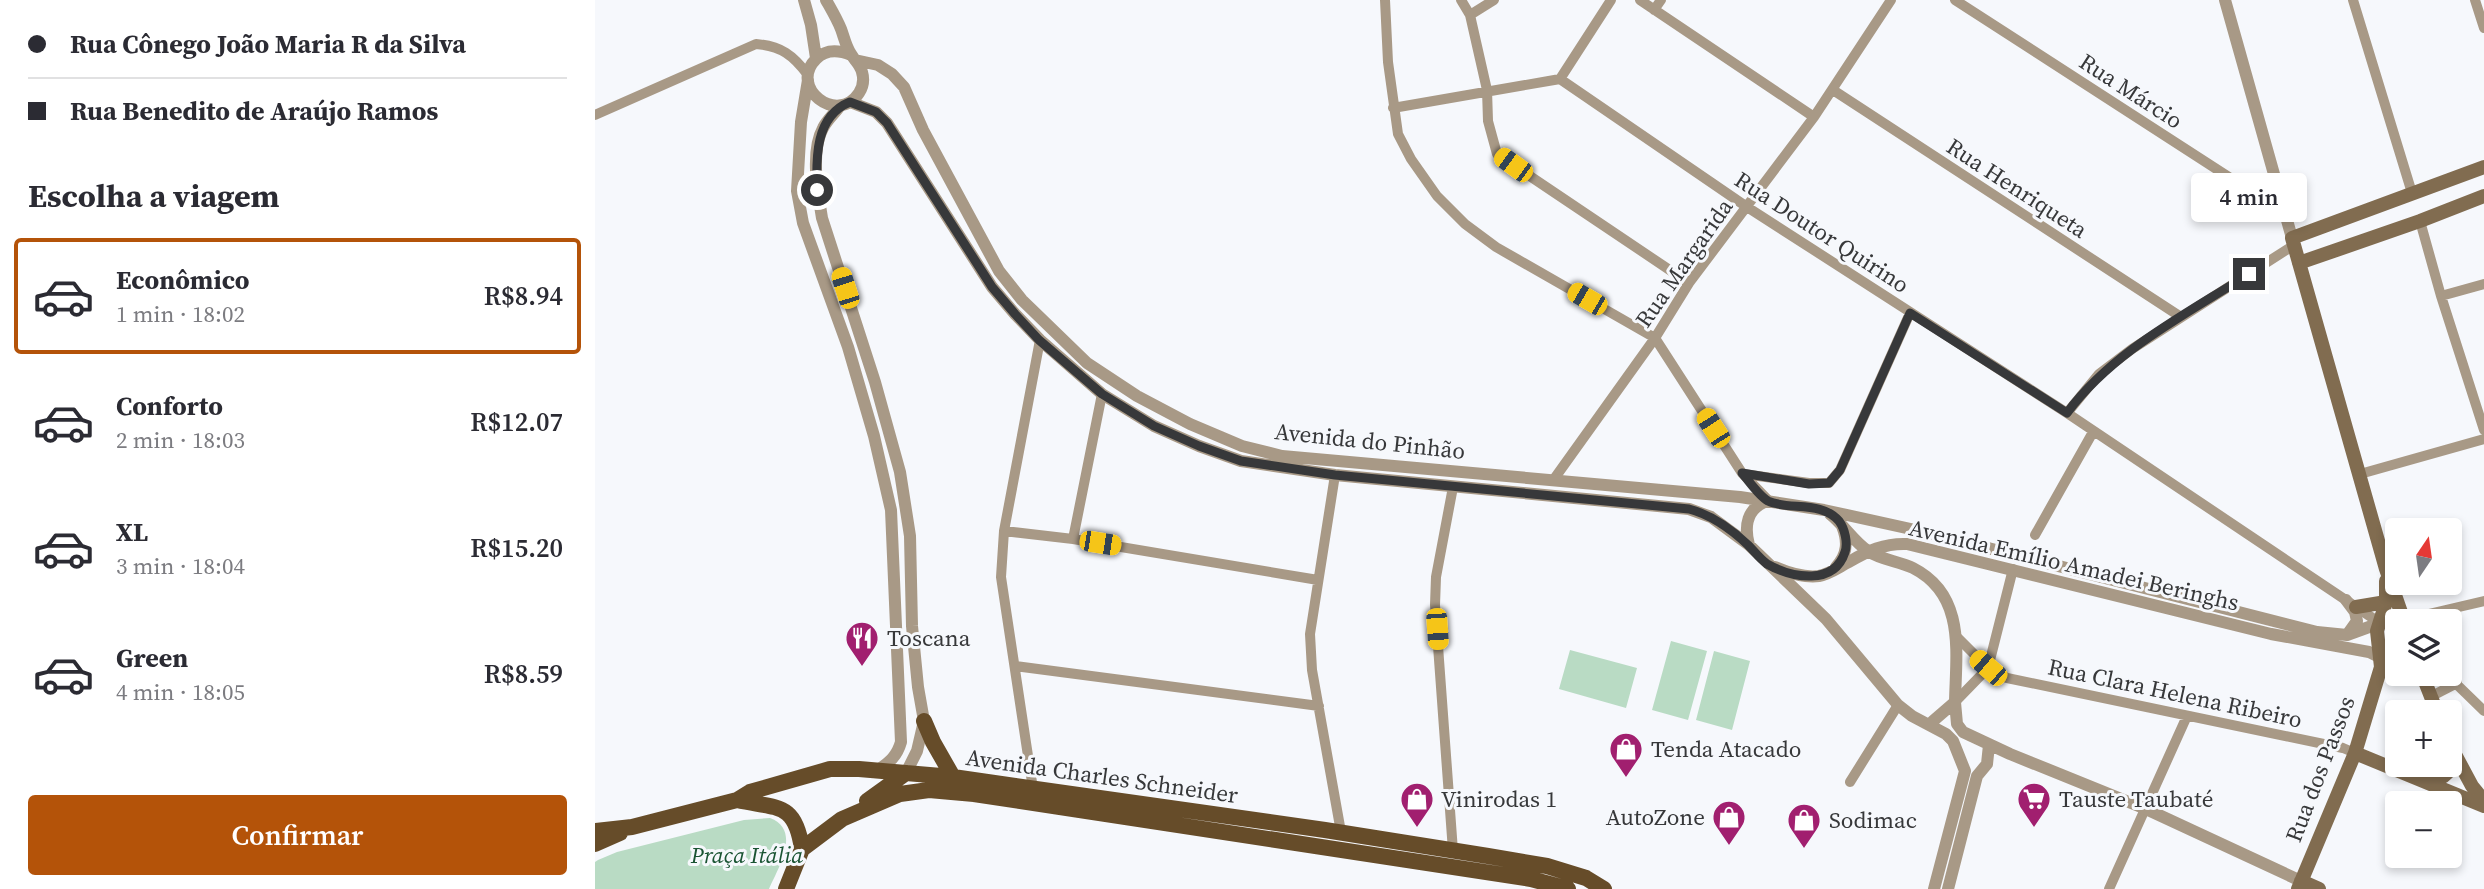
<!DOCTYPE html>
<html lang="pt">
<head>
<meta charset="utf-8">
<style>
	body { margin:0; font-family:"Source Serif 4",serif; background:#f7f7f7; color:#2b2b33; height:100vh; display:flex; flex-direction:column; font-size:26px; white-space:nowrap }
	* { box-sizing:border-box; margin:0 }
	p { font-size:23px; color:#7c7c81 }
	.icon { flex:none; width:38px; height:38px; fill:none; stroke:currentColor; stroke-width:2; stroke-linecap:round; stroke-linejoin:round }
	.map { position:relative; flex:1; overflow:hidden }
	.panel { display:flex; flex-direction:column; background:#fff; width:595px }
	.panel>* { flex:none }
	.guide { display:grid; align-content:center; height:154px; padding:0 28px; background:#fff }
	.needle { width:46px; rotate:13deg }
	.tools { position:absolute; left:1790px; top:518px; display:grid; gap:14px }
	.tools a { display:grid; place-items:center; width:77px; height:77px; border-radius:7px; background:#fff; box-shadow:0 4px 10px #0003; font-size:35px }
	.end { position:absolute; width:32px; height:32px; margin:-16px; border:9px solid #37383a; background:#fff; box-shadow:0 0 0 4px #fff }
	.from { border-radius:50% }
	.bubble { position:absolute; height:49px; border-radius:7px; background:#fff; box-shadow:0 4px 10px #0003; font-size:23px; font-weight:600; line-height:49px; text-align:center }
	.car { position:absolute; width:21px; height:42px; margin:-21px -10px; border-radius:9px; box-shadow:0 0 5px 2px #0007; background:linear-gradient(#f5c518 24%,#345 0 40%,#f5c518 0 76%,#345 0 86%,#f5c518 0) }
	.guide b { display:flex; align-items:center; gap:24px; height:66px; font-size:26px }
	.guide b+b { border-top:2px solid #e1e1e2 }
	.guide i { width:18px; height:18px; background:#2b2b33 }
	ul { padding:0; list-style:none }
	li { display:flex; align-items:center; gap:21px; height:116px; margin:0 14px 10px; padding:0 14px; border:4px solid transparent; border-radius:7px }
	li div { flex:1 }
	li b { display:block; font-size:26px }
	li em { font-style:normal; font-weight:600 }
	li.active { border-color:#b45309 }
	li>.icon { width:63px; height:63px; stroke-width:1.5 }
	h2 { padding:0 28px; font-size:32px; line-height:84px }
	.cta { display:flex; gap:14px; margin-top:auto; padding:14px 28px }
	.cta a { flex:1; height:80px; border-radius:7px; background:#b45309; color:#fff; font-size:28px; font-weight:600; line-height:80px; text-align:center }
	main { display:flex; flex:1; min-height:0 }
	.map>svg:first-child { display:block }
	.green { fill:#b9dbc4 }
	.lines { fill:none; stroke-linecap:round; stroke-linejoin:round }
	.minor { stroke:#a89986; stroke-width:10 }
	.tertiary { stroke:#a89986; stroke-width:12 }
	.secondary { stroke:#816c50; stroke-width:14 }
	.primary { stroke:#664c29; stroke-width:16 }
	.route { stroke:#37383a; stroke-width:9 }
	.labels { text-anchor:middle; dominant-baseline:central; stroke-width:6; stroke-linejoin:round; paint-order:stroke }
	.street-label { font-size:23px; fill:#37383a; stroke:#f6f8fc }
	.poi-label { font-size:23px; fill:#37383a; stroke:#f6f8fc; text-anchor:start }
	.park-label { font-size:23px; font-style:italic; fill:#1a5433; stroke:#f6f8fc }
</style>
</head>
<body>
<main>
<section class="panel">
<div class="guide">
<b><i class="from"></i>Rua Cônego João Maria R da Silva</b>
<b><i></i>Rua Benedito de Araújo Ramos</b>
</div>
<h2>Escolha a viagem</h2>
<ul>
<li class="active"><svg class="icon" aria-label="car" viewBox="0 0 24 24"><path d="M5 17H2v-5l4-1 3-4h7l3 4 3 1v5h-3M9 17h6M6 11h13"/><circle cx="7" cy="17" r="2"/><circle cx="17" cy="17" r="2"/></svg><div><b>Econômico</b><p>1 min · 18:02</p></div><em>R$8.94</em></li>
<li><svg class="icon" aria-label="car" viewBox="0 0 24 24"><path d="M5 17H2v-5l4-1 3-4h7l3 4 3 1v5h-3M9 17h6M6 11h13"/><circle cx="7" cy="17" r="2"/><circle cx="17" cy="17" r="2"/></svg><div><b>Conforto</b><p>2 min · 18:03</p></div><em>R$12.07</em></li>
<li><svg class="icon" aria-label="car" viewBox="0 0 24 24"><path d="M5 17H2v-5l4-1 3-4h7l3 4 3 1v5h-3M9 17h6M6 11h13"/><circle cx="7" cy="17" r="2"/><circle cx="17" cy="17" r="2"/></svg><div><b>XL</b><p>3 min · 18:04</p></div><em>R$15.20</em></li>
<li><svg class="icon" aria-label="car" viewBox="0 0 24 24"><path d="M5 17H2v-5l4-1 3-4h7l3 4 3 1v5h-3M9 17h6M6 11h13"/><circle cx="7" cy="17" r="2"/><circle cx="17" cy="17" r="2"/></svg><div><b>Green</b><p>4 min · 18:05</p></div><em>R$8.59</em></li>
</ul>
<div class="cta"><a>Confirmar</a></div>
</section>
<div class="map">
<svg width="1889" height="889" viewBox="0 0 1889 889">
	<rect width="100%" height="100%" fill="#f6f8fc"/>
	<path class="green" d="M 1800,627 L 1802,628 L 1802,645 L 1796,646 L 1791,642 L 1790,636 L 1792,631 Z
		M 1076,641 L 1112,651 L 1093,720 L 1057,710 Z
		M 975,650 L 1042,668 L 1031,708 L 964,689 Z
		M 1119,651 L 1155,661 L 1137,730 L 1101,720 Z
		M 175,818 C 207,830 183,868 174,889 L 0,889 L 0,862 L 3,860 L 22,852 L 149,820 Z"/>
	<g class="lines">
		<path class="minor" d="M 790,0 L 793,62 L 803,134 L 816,159 L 842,196 L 870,224 L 901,247 L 1060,338 L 1147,473 L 1173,500
			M 866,0 L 875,15 L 892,90 L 893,121 L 902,154 L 1094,283
			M 1045,0 L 1219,117
			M 1360,0 L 1691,214
			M 1758,0 L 1817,193
			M 1880,0 L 1889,28
			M 1059,10 L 1066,0
			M 875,15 L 899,0
			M 965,79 L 1152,207 L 1472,413 L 1785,623
			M 1238,90 L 1586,317
			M 798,108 L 965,79 L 1016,0
			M 0,115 L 161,44 C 186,46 198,55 213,75
			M 1825,221 L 1846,296 L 1889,430
			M 1846,296 L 1889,284
			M 1472,413 L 1504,374 L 1537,349 L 1699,245
			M 1148,474 L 1214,483 L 1234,483 L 1245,470 L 1315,313
			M 1765,474 L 1889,439
			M 740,475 L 715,634 L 717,670 L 746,832
			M 959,479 L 1060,338 L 1094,283 L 1219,117 L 1296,0
			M 858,487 L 841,577 L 840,605 L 858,851
			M 409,531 L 478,539 L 723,580
			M 1440,535 L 1498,432
			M 478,539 L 507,394
			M 1808,620 L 1889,601
			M 1361,636 L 1393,668 L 1412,678 L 1748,748 L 1760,753
			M 420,666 L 724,706
			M 1851,674 L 1889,711
			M 1835,697 L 1862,683
			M 1360,702 L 1393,668 L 1418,569
			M 1255,782 L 1303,705
			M 438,789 L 406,577 L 409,531 L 445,340
			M 1514,889 L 1592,716"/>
		<path class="tertiary" d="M 209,0 L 216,25 L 221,58
			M 231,0 C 236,9 242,19 246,29 C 249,37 251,47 256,54 C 260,61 265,64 267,72 C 269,79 268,87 264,93 C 242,126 193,87 221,59 C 231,49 244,50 256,55
			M 1630,0 L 1697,238
			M 260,60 L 283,65 L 297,74 L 309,87 L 328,130 L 404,271 L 427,300 L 492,363 L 542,396 L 595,424 L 647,446 L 687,456 L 1145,497 L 1229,510 L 1334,533 L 1722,632 L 1752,635 L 1785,623 L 1808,620
			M 213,80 L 206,122 L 202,191 L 208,223 L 253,347 L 279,436 L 296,510 L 306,742 C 302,756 295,762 283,770
			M 255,102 L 281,112 L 292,123 L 397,287 L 420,314 L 445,340 L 507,394 L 559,426 L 604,446 L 646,461 L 740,475 L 1094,509 L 1116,517 L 1154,545 L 1231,619 L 1303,705 L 1317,716 L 1351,734 L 1358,741 L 1370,771 L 1339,889
			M 245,106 C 240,113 232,120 228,128 C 215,152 223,193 227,218 L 280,382 L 305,472 L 315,536 L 317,626 L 323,687 L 329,721 L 322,751 L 311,773
			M 1235,514 C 1249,525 1259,542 1273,551 C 1286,560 1304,561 1318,568 C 1371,595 1361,652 1360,702 L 1338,721 L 1337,726
			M 1154,545 C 1149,526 1152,508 1172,501
			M 1180,567 C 1194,573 1209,578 1224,576 C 1235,574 1244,567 1254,562 C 1272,551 1290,543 1312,544 L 1676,634 L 1774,652 L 1784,657
			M 1241,567 C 1253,554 1253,541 1247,526
			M 1751,600 L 1760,612 L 1762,621 L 1752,635
			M 1360,702 L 1362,724 L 1368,732 L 1415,754 L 1551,809 L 1706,881
			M 1353,889 L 1382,776 L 1392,764 L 1394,745"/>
		<path class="secondary" d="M 1704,263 L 1825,221 L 1889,196
			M 1761,607 L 1791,602
			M 1809,621 L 1791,569 L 1697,238 L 1889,167
			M 1827,674 L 1842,712
			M 1855,745 L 1877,786 L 1889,801
			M 1760,753 L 1889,806
			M 1832,782 C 1849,780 1861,770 1857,751
			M 1706,881 L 1724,889
			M 1703,889 L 1760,753 L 1786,667 L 1782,631 L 1791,602 L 1791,581"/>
		<path class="primary" d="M 329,721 L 338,742 L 358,777
			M 142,800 C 182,809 200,801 207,849
			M 272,801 L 311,773
			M 0,831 L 37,827 L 142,800 L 155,792 L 235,769 L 264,769 L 358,777 L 730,830 L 893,856 L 952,866 L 991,878 L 1009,889
			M 0,844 L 25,833
			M 191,889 L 207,849 L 247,819 L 305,794 L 334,790 L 379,794 L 936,879 L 973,889"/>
	</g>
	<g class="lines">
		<path class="route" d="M 222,190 C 221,158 220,116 255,102 L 281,112 L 292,123 L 397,287 L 420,314 L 444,340 L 507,394 L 559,426 L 604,446 L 646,461 L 740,475 L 1094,509 C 1117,515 1136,529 1153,545 C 1159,551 1165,559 1172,564 C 1197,578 1239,586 1250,552 C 1253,543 1250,529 1244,521 C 1226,500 1194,511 1173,501 C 1164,496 1154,481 1147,473 L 1214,484 L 1234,483 L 1245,470 L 1315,313 L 1472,413 C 1518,351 1590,315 1654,274"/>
	</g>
	<defs>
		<symbol id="restaurant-pin" viewBox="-11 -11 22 30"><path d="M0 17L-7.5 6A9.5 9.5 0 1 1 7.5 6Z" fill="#a11f6f" stroke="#f6f8fc"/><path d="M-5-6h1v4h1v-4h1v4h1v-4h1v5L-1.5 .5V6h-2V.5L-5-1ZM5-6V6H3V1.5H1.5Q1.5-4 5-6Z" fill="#fff"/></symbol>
		<symbol id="shop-pin" viewBox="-11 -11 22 30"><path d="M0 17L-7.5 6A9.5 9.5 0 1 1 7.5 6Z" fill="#a11f6f" stroke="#f6f8fc"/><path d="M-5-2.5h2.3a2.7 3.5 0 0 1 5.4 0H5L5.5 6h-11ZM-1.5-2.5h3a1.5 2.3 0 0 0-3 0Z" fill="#fff"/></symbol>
		<symbol id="supermarket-pin" viewBox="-11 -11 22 30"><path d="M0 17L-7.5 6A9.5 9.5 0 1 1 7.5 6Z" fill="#a11f6f" stroke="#f6f8fc"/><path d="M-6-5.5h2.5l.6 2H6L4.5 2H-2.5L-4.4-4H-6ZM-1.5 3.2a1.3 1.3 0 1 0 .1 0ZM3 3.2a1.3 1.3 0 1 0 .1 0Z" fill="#fff"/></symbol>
	</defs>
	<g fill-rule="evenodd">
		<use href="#restaurant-pin" x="248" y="619" width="38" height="52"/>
		<use href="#shop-pin" x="1012" y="730" width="38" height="52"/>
		<use href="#shop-pin" x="803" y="780" width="38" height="52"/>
		<use href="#supermarket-pin" x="1420" y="780" width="38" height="52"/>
		<use href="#shop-pin" x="1115" y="798" width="38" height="52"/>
		<use href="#shop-pin" x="1190" y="801" width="38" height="52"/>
	</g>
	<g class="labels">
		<g class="street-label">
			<text transform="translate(1536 91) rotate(33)">Rua Márcio</text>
			<text transform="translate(1422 188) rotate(33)">Rua Henriqueta</text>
			<text transform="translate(1227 232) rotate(33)">Rua Doutor Quirino</text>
			<text transform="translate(1089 263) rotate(-55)">Rua Margarida</text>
			<text transform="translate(775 441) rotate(6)">Avenida do Pinhão</text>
			<text transform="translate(1479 565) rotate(13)">Avenida Emílio Amadei Beringhs</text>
			<text transform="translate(1580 693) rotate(12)">Rua Clara Helena Ribeiro</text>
			<text transform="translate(1725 769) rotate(-69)">Rua dos Passos</text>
			<text transform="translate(507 776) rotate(8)">Avenida Charles Schneider</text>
		</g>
		<g class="poi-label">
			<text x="292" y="638">Toscana</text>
			<text x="1056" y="749">Tenda Atacado</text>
			<text x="846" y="799">Vinirodas 1</text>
			<text x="1464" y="799">Tauste Taubaté</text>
			<text x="1110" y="817" text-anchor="end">AutoZone</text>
			<text x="1234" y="820">Sodimac</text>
		</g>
		<g class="park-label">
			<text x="152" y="855">Praça Itália</text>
		</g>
	</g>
</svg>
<div class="tools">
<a><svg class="needle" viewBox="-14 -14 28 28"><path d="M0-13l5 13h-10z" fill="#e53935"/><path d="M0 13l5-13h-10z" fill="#7c7c81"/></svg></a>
<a><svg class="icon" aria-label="layers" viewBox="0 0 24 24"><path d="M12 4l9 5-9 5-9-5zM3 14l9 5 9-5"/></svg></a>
<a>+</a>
<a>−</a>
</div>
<i class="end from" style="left:222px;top:190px"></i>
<i class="end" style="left:1654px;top:274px"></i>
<div class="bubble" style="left:1596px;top:173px;width:116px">4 min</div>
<i class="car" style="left:918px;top:165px;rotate:306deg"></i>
<i class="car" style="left:250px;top:288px;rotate:342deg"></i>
<i class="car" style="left:992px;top:299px;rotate:300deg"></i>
<i class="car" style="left:1118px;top:428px;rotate:327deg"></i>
<i class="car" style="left:505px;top:543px;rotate:99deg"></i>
<i class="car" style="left:842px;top:629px;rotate:176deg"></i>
<i class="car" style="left:1393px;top:668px;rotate:311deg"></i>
</div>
</main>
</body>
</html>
